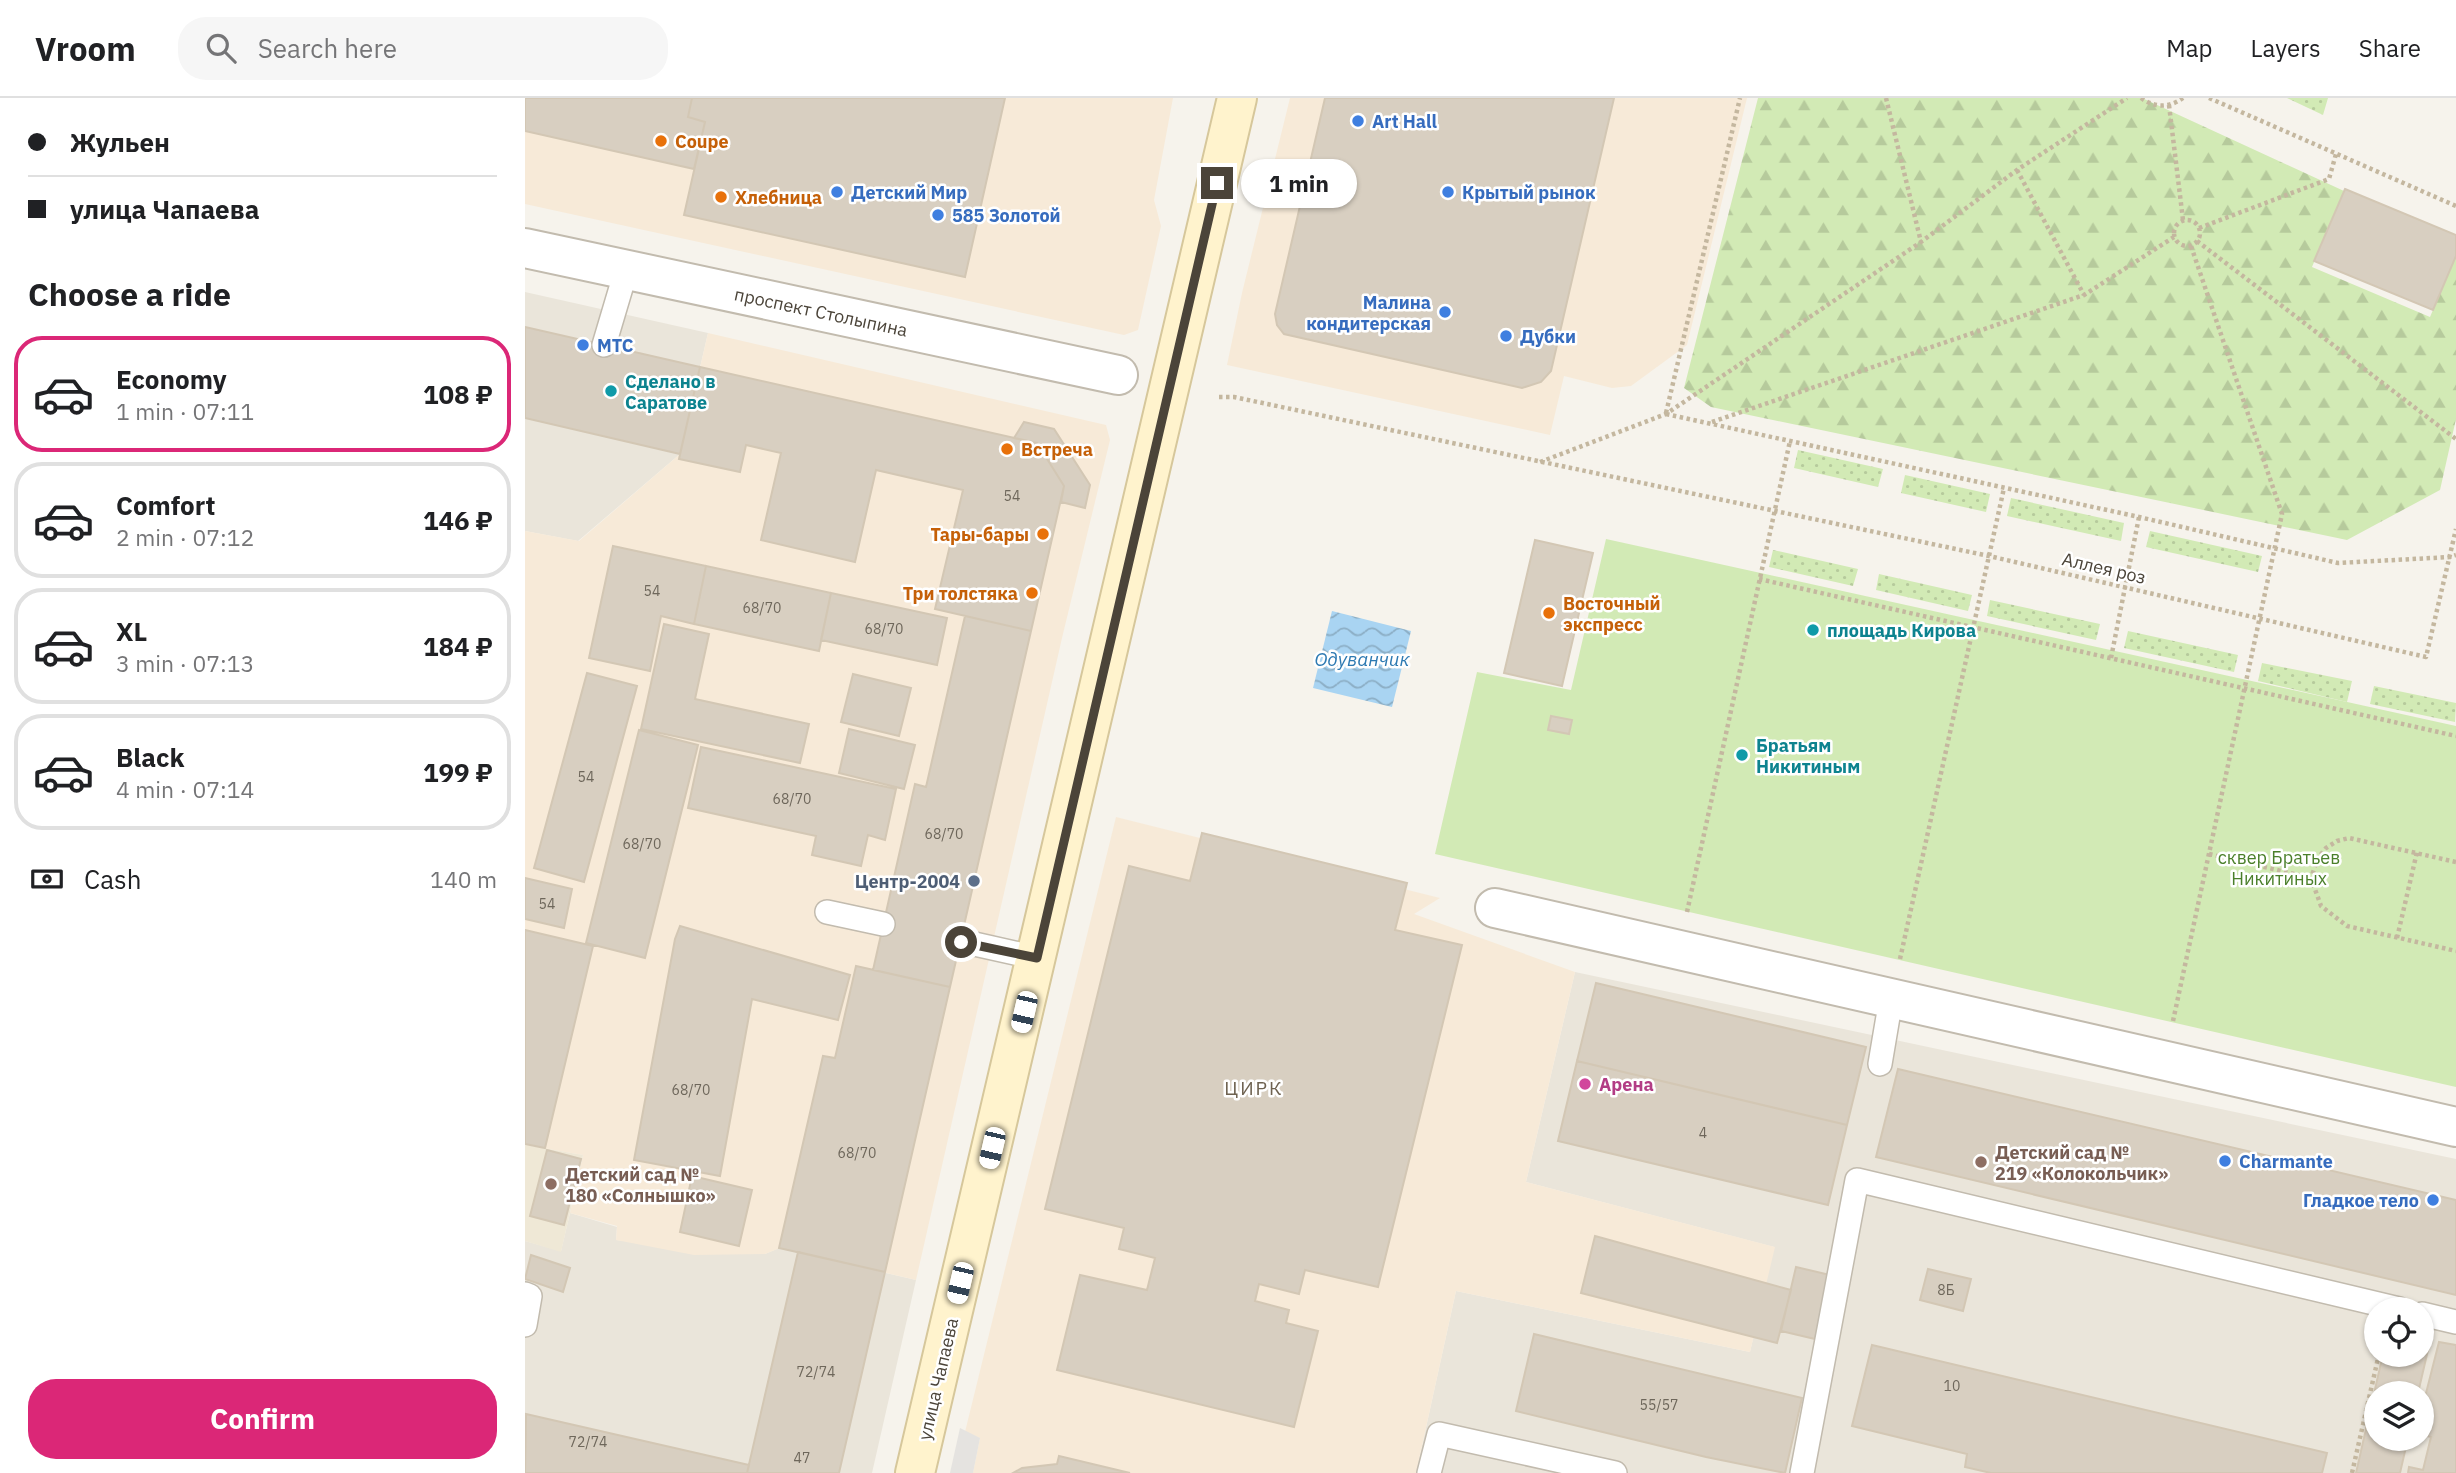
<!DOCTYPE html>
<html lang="en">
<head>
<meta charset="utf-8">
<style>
	body { margin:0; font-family:"IBM Plex Sans",sans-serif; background:#f6f6f6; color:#202124; height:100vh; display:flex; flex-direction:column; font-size:26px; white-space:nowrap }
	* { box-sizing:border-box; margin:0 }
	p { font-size:23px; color:#757577 }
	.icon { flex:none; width:38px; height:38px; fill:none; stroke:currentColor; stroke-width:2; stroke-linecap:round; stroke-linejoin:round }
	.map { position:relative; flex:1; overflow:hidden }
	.side { display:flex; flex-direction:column; background:#fff; width:525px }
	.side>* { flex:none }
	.banner { display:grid; align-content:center; height:154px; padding:0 28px; background:#fff }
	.buttons { position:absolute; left:1839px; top:1199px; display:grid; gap:14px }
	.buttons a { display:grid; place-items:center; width:70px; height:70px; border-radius:50%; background:#fff; box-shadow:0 2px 5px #0004; font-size:35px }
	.end { position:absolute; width:32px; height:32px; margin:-16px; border:9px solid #4b4439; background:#fff; box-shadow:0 0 0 4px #fff }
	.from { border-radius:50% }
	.bubble { position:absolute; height:49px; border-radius:24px; background:#fff; box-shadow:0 2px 5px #0004; font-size:23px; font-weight:700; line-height:49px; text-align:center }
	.car { position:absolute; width:21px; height:42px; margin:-21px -10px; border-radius:9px; box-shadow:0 0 5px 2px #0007; background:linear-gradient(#fff 24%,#345 0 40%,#fff 0 76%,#345 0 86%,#fff 0) }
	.banner b { display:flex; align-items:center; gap:24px; height:66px; font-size:26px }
	.banner b+b { border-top:2px solid #e0e0e0 }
	.banner i { width:18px; height:18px; background:#202124 }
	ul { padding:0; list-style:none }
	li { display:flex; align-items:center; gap:21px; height:116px; margin:0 14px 10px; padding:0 14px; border:4px solid #e0e0e0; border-radius:28px }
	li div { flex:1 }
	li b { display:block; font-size:26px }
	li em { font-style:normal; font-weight:700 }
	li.current { border-color:#db2777 }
	li>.icon { width:63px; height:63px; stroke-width:1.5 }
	h2 { padding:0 28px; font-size:32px; line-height:84px }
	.pay { display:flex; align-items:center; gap:18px; height:77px; padding:0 28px; font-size:26px }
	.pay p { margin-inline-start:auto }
	.cta { display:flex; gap:14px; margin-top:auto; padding:14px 28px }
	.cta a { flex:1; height:80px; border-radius:28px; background:#db2777; color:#fff; font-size:28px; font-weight:700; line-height:80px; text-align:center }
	header { display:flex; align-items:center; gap:42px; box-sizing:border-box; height:98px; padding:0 35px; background:#fff; border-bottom:2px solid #e0e0e0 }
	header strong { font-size:33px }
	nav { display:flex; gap:38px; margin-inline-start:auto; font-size:24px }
	.search { width:490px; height:63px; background:#f6f6f6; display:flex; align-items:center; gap:18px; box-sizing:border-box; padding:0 24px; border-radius:28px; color:#757577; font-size:26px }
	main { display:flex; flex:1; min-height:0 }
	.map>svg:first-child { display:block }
	.residential { fill:#eae5da; fill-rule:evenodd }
	.commercial { fill:#f7ead8 }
	.education { fill:#efe8d6 }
	.grass { fill:url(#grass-dots) }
	.forest { fill:url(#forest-firs) }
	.park { fill:#d2eab5 }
	.parking { fill:#e5e3e0 }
	.water { fill:url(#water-waves) }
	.building { fill:#d8cfc1; stroke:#d3c7b4; stroke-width:2 }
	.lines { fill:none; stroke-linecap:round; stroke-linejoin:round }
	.lane-casing { stroke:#c2bbae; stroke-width:26 }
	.street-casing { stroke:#c2bbae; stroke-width:42 }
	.secondary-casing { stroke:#d6c79b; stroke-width:42 }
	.path { stroke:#c4b79f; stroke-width:4.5; stroke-dasharray:3.5 3.5; stroke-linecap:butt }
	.lane { stroke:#fff; stroke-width:23 }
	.street { stroke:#fff; stroke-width:38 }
	.secondary { stroke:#fff3cd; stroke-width:38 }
	.route { stroke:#4b4439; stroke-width:9 }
	.shop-dot { fill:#3f7fe0; stroke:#fff; stroke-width:2.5 }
	.food-dot { fill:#e8710a; stroke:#fff; stroke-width:2.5 }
	.culture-dot { fill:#0f9aa8; stroke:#fff; stroke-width:2.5 }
	.service-dot { fill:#5c6f8a; stroke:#fff; stroke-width:2.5 }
	.hotel-dot { fill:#d1479c; stroke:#fff; stroke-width:2.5 }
	.education-dot { fill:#8d6e63; stroke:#fff; stroke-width:2.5 }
	.labels { text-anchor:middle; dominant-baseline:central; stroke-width:5; stroke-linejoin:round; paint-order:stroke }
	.number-label { font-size:14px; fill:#6e675b }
	.shop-label { font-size:18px; font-weight:bold; fill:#366cbe; stroke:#fff; text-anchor:start }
	.food-label { font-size:18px; font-weight:bold; fill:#c56008; stroke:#fff; text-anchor:start }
	.street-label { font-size:18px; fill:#4b4439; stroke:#fff }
	.culture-label { font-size:18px; font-weight:bold; fill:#0d838f; stroke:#fff; text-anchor:start }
	.park-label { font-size:18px; fill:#4a7f2a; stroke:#fff }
	.service-label { font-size:18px; font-weight:bold; fill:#4e5e75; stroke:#fff; text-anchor:end }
	.hotel-label { font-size:18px; font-weight:bold; fill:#b23c85; stroke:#fff; text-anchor:start }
	.education-label { font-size:18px; font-weight:bold; fill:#785e54; stroke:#fff; text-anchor:start }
	.water-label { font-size:19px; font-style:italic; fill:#2e7ab2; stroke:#fff }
	.neighbourhood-label { font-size:19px; letter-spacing:2px; fill:#6e6250; stroke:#fff }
</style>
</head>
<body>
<header>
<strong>Vroom</strong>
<div class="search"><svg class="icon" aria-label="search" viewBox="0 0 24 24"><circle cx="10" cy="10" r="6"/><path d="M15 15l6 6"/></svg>Search here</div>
<nav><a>Map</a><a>Layers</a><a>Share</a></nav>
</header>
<main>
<section class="side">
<div class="banner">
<b><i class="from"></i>Жульен</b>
<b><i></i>улица Чапаева</b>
</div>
<h2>Choose a ride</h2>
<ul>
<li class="current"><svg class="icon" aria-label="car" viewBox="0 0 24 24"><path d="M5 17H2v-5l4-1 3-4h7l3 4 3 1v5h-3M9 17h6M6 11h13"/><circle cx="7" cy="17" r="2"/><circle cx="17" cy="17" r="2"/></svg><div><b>Economy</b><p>1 min · 07:11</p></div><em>108 ₽</em></li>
<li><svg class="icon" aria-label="car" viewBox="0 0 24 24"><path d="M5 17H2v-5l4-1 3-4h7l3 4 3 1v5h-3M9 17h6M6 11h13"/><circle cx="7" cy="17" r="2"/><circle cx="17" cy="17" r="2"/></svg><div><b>Comfort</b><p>2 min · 07:12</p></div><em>146 ₽</em></li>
<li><svg class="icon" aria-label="car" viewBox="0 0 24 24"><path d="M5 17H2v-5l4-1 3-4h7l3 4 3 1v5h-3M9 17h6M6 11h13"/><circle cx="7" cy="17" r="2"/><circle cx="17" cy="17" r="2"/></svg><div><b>XL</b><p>3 min · 07:13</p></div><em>184 ₽</em></li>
<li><svg class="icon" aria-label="car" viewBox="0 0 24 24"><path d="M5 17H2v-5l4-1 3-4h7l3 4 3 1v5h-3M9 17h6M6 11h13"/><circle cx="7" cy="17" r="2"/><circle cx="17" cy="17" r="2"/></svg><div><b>Black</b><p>4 min · 07:14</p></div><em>199 ₽</em></li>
</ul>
<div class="pay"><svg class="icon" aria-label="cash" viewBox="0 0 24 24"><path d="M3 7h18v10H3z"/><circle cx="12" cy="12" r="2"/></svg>Cash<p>140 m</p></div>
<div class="cta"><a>Confirm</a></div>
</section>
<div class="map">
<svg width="1931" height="1375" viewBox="0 0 1931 1375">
	<defs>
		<pattern id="grass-dots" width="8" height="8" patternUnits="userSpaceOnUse" patternTransform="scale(1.75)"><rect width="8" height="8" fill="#d2eab5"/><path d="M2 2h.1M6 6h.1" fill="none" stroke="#b6ca9c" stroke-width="1.8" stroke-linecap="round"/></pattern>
		<pattern id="forest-firs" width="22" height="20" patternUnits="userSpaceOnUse" patternTransform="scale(1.75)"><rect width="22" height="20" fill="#d2eab5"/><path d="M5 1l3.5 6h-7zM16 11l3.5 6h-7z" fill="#b6ca9c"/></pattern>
		<pattern id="water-waves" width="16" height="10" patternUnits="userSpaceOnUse" patternTransform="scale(1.75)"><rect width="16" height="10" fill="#a9d4f2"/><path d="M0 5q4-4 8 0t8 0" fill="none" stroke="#8caec5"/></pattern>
	</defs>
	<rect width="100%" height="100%" fill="#f6f3ec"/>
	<path class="residential" d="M 0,194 L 183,235 L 155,356 L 53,443 L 0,433 Z
		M 1050,874 L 1931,1061 L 1931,1375 L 891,1375 L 931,1193 L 1225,1254 L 1249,1149 L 1001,1084 ZM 1852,1211 L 1897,1211 L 1897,1256 L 1852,1256 ZM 1852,1295 L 1897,1295 L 1897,1340 L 1852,1340 Z
		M 45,1115 L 92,1129 L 91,1142 L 240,1156 L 254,1150 L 391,1182 L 347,1375 L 0,1375 L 0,1143 L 36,1153 Z"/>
	<path class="commercial" d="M 0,0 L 648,0 L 629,102 L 636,128 L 613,232 L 599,237 L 0,106 Z
		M 765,0 L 1222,0 L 1162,247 L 1106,288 L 1087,290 L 1039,278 L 1025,337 L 702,267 L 717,195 Z
		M 183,235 L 581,327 L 585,342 L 537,540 L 391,1182 L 255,1150 L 240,1156 L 169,1157 L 91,1142 L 92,1128 L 45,1115 L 58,1057 L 0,1047 L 0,433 L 54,443 L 155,356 Z
		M 591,719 L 915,800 L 889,816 L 1050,874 L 1001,1084 L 1250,1149 L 1225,1254 L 931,1193 L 891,1375 L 448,1375 L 455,1340 L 440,1334 Z"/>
	<path class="education" d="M 0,1047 L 58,1057 L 36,1154 L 0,1143 Z"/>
	<path class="grass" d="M 1762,0 L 1803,0 L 1798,17 Z
		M 1273,352 L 1358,371 L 1353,389 L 1269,370 Z
		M 1380,377 L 1465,396 L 1461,414 L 1376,395 Z
		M 1486,400 L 1599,425 L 1596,443 L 1482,418 Z
		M 1625,433 L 1737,458 L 1733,474 L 1621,449 Z
		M 1248,452 L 1333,471 L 1328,488 L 1244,469 Z
		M 1354,476 L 1447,497 L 1443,513 L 1351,492 Z
		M 1465,502 L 1575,526 L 1571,542 L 1462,518 Z
		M 1603,533 L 1713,557 L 1709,574 L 1599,550 Z
		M 1737,565 L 1827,583 L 1822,604 L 1733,583 Z
		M 1849,588 L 1931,605 L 1930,624 L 1845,606 Z"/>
	<path class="forest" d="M 1233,0 L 1617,0 L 1819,93 L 1787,169 L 1905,219 L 1931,157 L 1931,321 L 1915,392 L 1822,442 L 1186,309 L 1159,290 Z"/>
	<path class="park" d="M 1081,441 L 1931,628 L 1931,989 L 910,756 L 952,574 L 1046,592 Z"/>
	<path class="parking" d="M 435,1330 L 455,1340 L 448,1375 L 425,1375 Z"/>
	<path class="water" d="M 807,513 L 886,533 L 867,609 L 788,590 Z"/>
	<path class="building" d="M 0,0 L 167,0 L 163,19 L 180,24 L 169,71 L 0,33 Z
		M 167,0 L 480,0 L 440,179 L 159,117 L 180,24 L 163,19 Z
		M 800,0 L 1089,0 L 1026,273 L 1016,284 L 997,290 L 759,236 L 752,227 L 750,216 Z
		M 1820,91 L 1931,137 L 1931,158 L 1908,212 L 1789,163 Z
		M 0,229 L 175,269 L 155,356 L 0,320 Z
		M 175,269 L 512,345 L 539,388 L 506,533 L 410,511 L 438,392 L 351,372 L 330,464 L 236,442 L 256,355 L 221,347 L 215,374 L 154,361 Z
		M 499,324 L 529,331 L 565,387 L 560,410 L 536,404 L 539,388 L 512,345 L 489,340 Z
		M 1010,442 L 1068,455 L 1037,588 L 979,575 Z
		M 88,448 L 181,468 L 169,526 L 136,518 L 125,573 L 64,560 Z
		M 181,468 L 306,495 L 294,553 L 169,526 Z
		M 306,495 L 422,520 L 412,567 L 296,542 Z
		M 440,518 L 506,533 L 425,889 L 348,872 L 390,686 L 401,689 Z
		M 139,526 L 184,536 L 170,601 L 284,626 L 275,665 L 116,631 Z
		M 62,575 L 112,588 L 59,784 L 9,770 Z
		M 328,576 L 386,590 L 374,638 L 316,624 Z
		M 1026,618 L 1047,622 L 1044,636 L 1023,632 Z
		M 324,631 L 390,647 L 379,691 L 314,675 Z
		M 114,632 L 173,647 L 120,860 L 61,845 Z
		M 176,649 L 371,691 L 360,742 L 343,737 L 336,768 L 287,757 L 291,738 L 163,710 Z
		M 677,735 L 882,785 L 870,832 L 937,847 L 853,1189 L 780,1172 L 774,1196 L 734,1186 L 730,1203 L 764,1212 L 761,1225 L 793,1233 L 769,1329 L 532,1272 L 555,1177 L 622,1192 L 630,1160 L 594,1151 L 599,1130 L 520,1111 L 604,768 L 665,783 Z
		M 0,780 L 47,791 L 39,830 L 0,821 Z
		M 155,828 L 325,877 L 313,922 L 227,901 L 195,1078 L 109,1062 L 150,841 Z
		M 0,832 L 68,848 L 20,1050 L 0,1046 Z
		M 331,868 L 425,889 L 360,1174 L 254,1150 L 298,958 L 310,960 Z
		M 1071,885 L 1341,949 L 1322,1027 L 1052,963 Z
		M 1052,963 L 1322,1027 L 1303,1107 L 1033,1043 Z
		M 1373,971 L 1931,1102 L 1931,1197 L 1351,1059 Z
		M 22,1052 L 56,1061 L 39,1127 L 5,1118 Z
		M 167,1078 L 227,1092 L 214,1148 L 155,1134 Z
		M 1070,1138 L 1266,1192 L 1252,1245 L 1056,1195 Z
		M 273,1154 L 360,1174 L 314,1375 L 222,1375 Z
		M 6,1157 L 45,1170 L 38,1194 L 0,1181 Z
		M 1271,1169 L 1305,1177 L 1290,1241 L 1256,1233 Z
		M 1403,1171 L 1446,1181 L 1438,1213 L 1395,1202 Z
		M 1009,1236 L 1277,1300 L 1260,1375 L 1181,1359 L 991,1313 Z
		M 1914,1244 L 1931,1247 L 1931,1375 L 1883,1375 L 1884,1369 L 1898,1372 L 1906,1339 L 1897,1337 L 1897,1311 Z
		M 1347,1247 L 1802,1355 L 1797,1375 L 1466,1375 L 1440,1369 L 1442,1356 L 1327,1328 Z
		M 1897,1251 L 1903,1252 L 1893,1295 L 1852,1295 L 1852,1340 L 1883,1340 L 1875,1375 L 1831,1375 L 1858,1256 L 1897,1256 Z
		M 1,1316 L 224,1367 L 222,1375 L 0,1375 Z
		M 534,1358 L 605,1375 L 488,1375 L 497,1370 L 532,1366 Z"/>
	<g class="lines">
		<defs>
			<path id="lane" d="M 79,247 L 101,173
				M 302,814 L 358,826
				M 436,843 L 512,860
				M 1355,966 L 1366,901
				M 0,1196 L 5,1198 L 0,1227
				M 1897,1216 L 1931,1224
				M 904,1375 L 914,1336 L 1090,1375
				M 1277,1375 L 1332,1082 L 1874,1211"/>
			<path id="street" d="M 0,150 L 593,277
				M 970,810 L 1931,1029"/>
			<path id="secondary" d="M 390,1375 L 712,0"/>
		</defs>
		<use href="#lane" class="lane-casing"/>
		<use href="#street" class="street-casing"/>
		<use href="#secondary" class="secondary-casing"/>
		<path class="path" d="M 1361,0 L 1396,144
			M 1616,0 C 1630,10 1644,10 1658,0
			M 1684,0 L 1931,108
			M 1644,7 L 1658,122
			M 1492,72 L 1559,197
			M1649 135a13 13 0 1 1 26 0a13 13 0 1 1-26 0Z
			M 1674,130 L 1804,81 L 1811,56
			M 1672,143 L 1931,341
			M 694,299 L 709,299 L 1464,458 L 1901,559 L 1931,431
			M 1141,315 L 1215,0
			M 1141,316 L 1614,419 L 1813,465 L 1925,459 L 1931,457
			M 1187,324 L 1559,197 L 1649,139
			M 1015,364 L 1141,316 L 1396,144 L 1492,72 L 1602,0
			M 1234,481 L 1931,638
			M 1586,560 L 1614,419
			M 1684,756 L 1786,780
			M 1931,764 L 1824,740 L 1812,743 L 1801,750 L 1793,760 L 1786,780 L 1796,808 L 1822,828 L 1931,853
			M 1162,814 L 1265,343
			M 1872,840 L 1892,754
			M 1375,861 L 1479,390
			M 1648,923 L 1757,416 L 1666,148
			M 1827,1375 L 1854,1256"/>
		<use href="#lane" class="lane"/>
		<use href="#street" class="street"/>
		<use href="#secondary" class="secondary"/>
	</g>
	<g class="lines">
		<path class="route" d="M 436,844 L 512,860 L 692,85"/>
	</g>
	<g class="shop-dot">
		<circle cx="833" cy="23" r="7"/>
		<circle cx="312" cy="94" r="7"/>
		<circle cx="923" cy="94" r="7"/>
		<circle cx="413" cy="117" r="7"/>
		<circle cx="920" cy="214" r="7"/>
		<circle cx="981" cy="238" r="7"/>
		<circle cx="58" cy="247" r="7"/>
		<circle cx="1700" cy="1063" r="7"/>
		<circle cx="1908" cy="1102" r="7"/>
	</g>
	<g class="food-dot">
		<circle cx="136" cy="43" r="7"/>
		<circle cx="196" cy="99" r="7"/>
		<circle cx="482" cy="351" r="7"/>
		<circle cx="518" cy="436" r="7"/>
		<circle cx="507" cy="495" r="7"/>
		<circle cx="1024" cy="515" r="7"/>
	</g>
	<g class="culture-dot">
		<circle cx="86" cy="293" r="7"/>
		<circle cx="1288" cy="532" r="7"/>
		<circle cx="1217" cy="657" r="7"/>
	</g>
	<circle class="service-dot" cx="449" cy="783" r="7"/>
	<circle class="hotel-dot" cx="1060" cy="986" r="7"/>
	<g class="education-dot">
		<circle cx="1456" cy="1064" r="7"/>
		<circle cx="26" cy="1086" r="7"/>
	</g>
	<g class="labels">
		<g class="number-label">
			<text x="487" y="398">54</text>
			<text x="127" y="493">54</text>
			<text x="237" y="510">68/70</text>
			<text x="359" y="531">68/70</text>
			<text x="61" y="679">54</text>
			<text x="267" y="701">68/70</text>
			<text x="419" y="736">68/70</text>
			<text x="117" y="746">68/70</text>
			<text x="22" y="806">54</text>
			<text x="166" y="992">68/70</text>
			<text x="1178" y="1035">4</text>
			<text x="332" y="1055">68/70</text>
			<text x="1421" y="1192">8Б</text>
			<text x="291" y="1274">72/74</text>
			<text x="1427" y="1288">10</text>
			<text x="1134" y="1307">55/57</text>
			<text x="63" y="1344">72/74</text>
			<text x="277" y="1360">47</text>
		</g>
		<g class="shop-label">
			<text x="847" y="23">Art Hall</text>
			<text x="326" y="94">Детский Мир</text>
			<text x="937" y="94">Крытый рынок</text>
			<text x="427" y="117">585 Золотой</text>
			<text x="906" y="204" text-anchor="end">Малина<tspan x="906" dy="21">кондитерская</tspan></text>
			<text x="995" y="238">Дубки</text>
			<text x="72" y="247">МТС</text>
			<text x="1714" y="1063">Charmante</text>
			<text x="1894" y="1102" text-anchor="end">Гладкое тело</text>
		</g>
		<g class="food-label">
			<text x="150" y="43">Coupe</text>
			<text x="210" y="99">Хлебница</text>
			<text x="496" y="351">Встреча</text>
			<text x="504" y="436" text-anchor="end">Тары-бары</text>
			<text x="493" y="495" text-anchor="end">Три толстяка</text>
			<text x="1038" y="505">Восточный<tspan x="1038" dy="21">экспресс</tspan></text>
		</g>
		<g class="street-label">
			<text transform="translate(296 214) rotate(12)">проспект Столыпина</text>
			<text transform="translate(1579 470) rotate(13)">Аллея роз</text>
			<text transform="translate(413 1281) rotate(-77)">улица Чапаева</text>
		</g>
		<g class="culture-label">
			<text x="100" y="283">Сделано в<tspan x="100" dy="21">Саратове</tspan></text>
			<text x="1302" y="532">площадь Кирова</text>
			<text x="1231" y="647">Братьям<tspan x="1231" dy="21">Никитиным</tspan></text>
		</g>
		<g class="park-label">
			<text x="1754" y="759">сквер Братьев<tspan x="1754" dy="21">Никитиных</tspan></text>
		</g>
		<g class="service-label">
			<text x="435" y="783">Центр-2004</text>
		</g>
		<g class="hotel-label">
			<text x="1074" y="986">Арена</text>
		</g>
		<g class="education-label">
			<text x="1470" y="1054">Детский сад №<tspan x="1470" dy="21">219 «Колокольчик»</tspan></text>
			<text x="40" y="1076">Детский сад №<tspan x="40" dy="21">180 «Солнышко»</tspan></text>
		</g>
		<g class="water-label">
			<text x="837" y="561">Одуванчик</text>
		</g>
		<g class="neighbourhood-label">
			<text x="729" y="990">ЦИРК</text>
		</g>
	</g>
</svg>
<div class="buttons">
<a><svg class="icon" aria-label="locate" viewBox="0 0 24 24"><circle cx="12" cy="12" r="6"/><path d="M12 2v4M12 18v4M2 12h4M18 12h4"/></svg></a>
<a><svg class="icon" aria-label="layers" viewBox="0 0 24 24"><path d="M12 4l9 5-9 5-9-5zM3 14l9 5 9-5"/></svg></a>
</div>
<i class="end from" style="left:436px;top:844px"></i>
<i class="end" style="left:692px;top:85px"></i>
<div class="bubble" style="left:716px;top:61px;width:116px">1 min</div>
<i class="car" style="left:499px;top:914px;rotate:193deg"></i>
<i class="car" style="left:467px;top:1050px;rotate:193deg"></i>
<i class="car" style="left:435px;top:1185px;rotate:193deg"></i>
</div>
</main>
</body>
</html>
